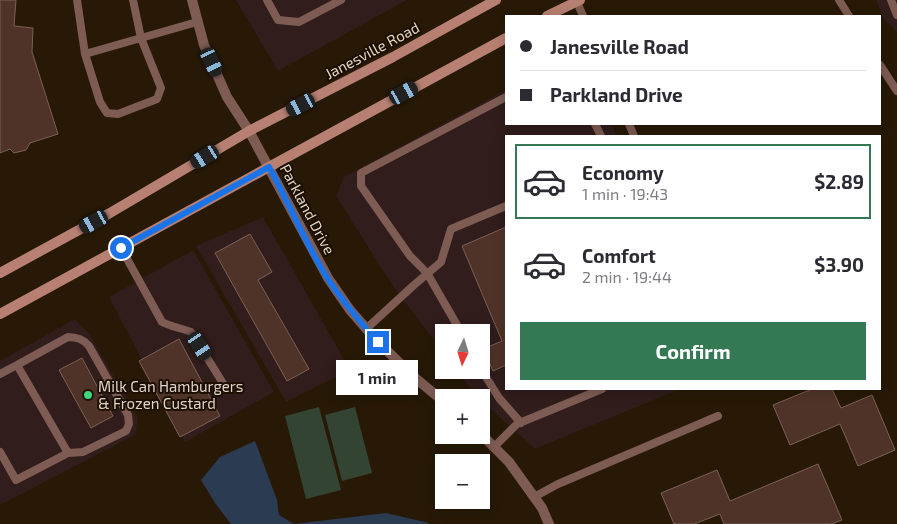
<!DOCTYPE html>
<html lang="en">
<head>
<meta charset="utf-8">
<style>
	body { margin:0; font-family:"Exo 2",sans-serif; background:#f2f2f3; color:#2b2b33; height:100vh; display:flex; flex-direction:column; font-size:19px; white-space:nowrap }
	* { box-sizing:border-box; margin:0 }
	p { font-size:16px; color:#7c7c81 }
	.icon { flex:none; width:28px; height:28px; fill:none; stroke:currentColor; stroke-width:2; stroke-linecap:round; stroke-linejoin:round }
	.map { position:relative; flex:1; overflow:hidden }
	.sheet { position:absolute; left:505px; top:135px; width:376px; height:255px; display:flex; flex-direction:column; background:#fff; border-radius:0px; box-shadow:0 2px 12px #0003 }
	.sheet>* { flex:none }
	.top-card { position:absolute; left:505px; top:15px; width:376px; height:110px; border-radius:0px; box-shadow:0 2px 12px #0003; display:grid; align-content:center; height:110px; padding:0 15px; background:#fff }
	.needle { width:32px; rotate:184deg }
	.fabs { position:absolute; left:435px; top:324px; display:grid; gap:10px }
	.fabs a { display:grid; place-items:center; width:55px; height:55px; border-radius:0px; background:#fff; box-shadow:0 2px 12px #0003; font-size:25px }
	.end { position:absolute; width:22px; height:22px; margin:-11px; border:6px solid #1a73e8; background:#fff; box-shadow:0 0 0 2px #fff }
	.from { border-radius:50% }
	.bubble { position:absolute; height:35px; border-radius:0px; background:#fff; box-shadow:0 2px 12px #0003; font-size:16px; font-weight:700; line-height:35px; text-align:center }
	.car { position:absolute; width:15px; height:30px; margin:-15px -8px; border-radius:6px; box-shadow:0 0 4px 1px #0007; background:linear-gradient(#222 24%,#8ab4d8 0 40%,#222 0 76%,#8ab4d8 0 86%,#222 0) }
	.top-card b { display:flex; align-items:center; gap:18px; height:48px; font-size:19px }
	.top-card b+b { border-top:1px solid #e1e1e2 }
	.top-card i { width:12px; height:12px; background:#2b2b33 }
	ul { padding:9px 0 0; list-style:none }
	li { display:flex; align-items:center; gap:15px; height:75px; margin:0 10px 8px; padding:0 5px; border:2px solid transparent; border-radius:0px }
	li div { flex:1 }
	li b { display:block; font-size:19px }
	li em { font-style:normal; font-weight:700 }
	li.current { border-color:#347854 }
	li>.icon { width:45px; height:45px; stroke-width:1.5 }
	.primary-button { display:flex; gap:10px; margin-top:auto; padding:10px 15px }
	.primary-button a { flex:1; height:58px; border-radius:0px; background:#347854; color:#fff; font-size:20px; font-weight:700; line-height:58px; text-align:center }
	.map>svg:first-child { display:block }
	.commercial { fill:#301d1c }
	.green { fill:#343 }
	.water { fill:#2b3b52 }
	.building { fill:#503328; stroke:#7b6055 }
	.lines { fill:none; stroke-linecap:round; stroke-linejoin:round }
	.lane { stroke:#7e5c53; stroke-width:8 }
	.street { stroke:#7e5c53; stroke-width:10 }
	.secondary { stroke:#b78072; stroke-width:10 }
	.route { stroke:#1a73e8; stroke-width:6 }
	.poi-dot { fill:#3ed77d; stroke:#1d0f00; stroke-width:2 }
	.labels { text-anchor:middle; dominant-baseline:central; stroke-width:4; stroke-linejoin:round; paint-order:stroke }
	.street-label { font-size:15px; fill:#dfd5c9; stroke:#1d0f00 }
	.poi-label { font-size:15px; fill:#dfd5c9; stroke:#1d0f00; text-anchor:start }
</style>
</head>
<body>
<div class="map">
<svg width="897" height="524" viewBox="0 0 897 524">
	<rect width="100%" height="100%" fill="#271906"/>
	<path class="commercial" d="M 236,0 L 407,0 L 278,71 Z
		M 876,0 L 897,0 L 897,32 L 884,19 Z
		M 506,90 L 506,124 L 611,124 L 617,136 L 506,136 L 506,389 L 680,389 L 535,449 L 481,400 L 481,398 L 479,397 L 474,393 L 456,370 L 481,370 L 481,332 L 444,332 L 444,353 L 394,288 L 336,196 L 344,177 Z
		M 263,217 L 350,370 L 286,402 L 196,246 Z
		M 193,250 L 274,392 L 185,442 L 109,297 Z
		M 75,319 L 89,334 L 138,418 L 135,435 L 0,505 L 0,361 Z"/>
	<path class="green" d="M 319,407 L 341,490 L 306,499 L 285,416 Z
		M 355,407 L 372,473 L 342,481 L 325,415 Z"/>
	<path class="water" d="M 255,441 L 277,500 L 279,515 L 294,524 L 386,513 L 429,523 L 427,524 L 231,524 L 215,503 L 201,480 L 220,457 Z"/>
	<path class="building" d="M 0,0 L 16,0 L 14,26 L 33,28 L 32,52 L 58,134 L 30,143 L 26,150 L 14,153 L 10,149 L 0,153 Z
		M 506,227 L 506,365 L 493,371 L 483,349 L 502,341 L 462,246 Z
		M 250,234 L 272,272 L 258,280 L 309,369 L 287,381 L 215,253 Z
		M 179,339 L 220,416 L 180,437 L 139,361 Z
		M 82,358 L 113,416 L 91,428 L 59,370 Z
		M 812,389 L 832,389 L 841,408 L 872,395 L 895,450 L 858,466 L 840,424 L 790,445 L 773,405 Z
		M 818,464 L 842,520 L 831,524 L 724,524 L 720,514 L 694,524 L 674,524 L 661,493 L 717,470 L 730,501 Z"/>
	<g class="lines">
		<path class="lane" d="M 77,0 L 85,54 L 197,22
			M 267,0 L 278,20 L 299,22 L 341,0
			M 839,0 L 849,16
			M 891,0 L 897,15
			M 577,2 L 583,16
			M 85,54 L 100,102 L 107,113 L 118,114 L 157,99 L 161,88 L 141,38 L 133,0
			M 880,65 L 897,91
			M 595,124 L 601,136
			M 629,124 L 634,136
			M 121,248 L 162,322 C 172,327 181,328 191,332 L 226,388
			M 366,329 L 414,285 L 441,262 L 451,229 L 506,206
			M 461,332 L 427,273 L 410,256 L 361,186 L 361,173 L 506,97
			M 17,365 L 68,337 C 77,337 83,339 89,346 L 128,415 L 129,424 L 126,431 L 83,452 L 68,453
			M 481,369 L 499,398 L 521,423
			M 0,374 L 17,365 L 68,453 L 16,480 L 0,452
			M 494,447 L 517,424 L 602,389
			M 534,497 L 558,484 L 718,416"/>
		<path class="street" d="M 192,0 L 204,45 L 227,97 L 249,131 L 328,278 L 350,310 L 378,342 L 413,376 L 444,402
			M 481,434 L 509,462 L 542,508 L 549,524"/>
		<path class="secondary" d="M 547,16 L 580,0
			M 0,273 L 110,213 L 249,131 L 393,57 L 496,0
			M 0,314 L 269,167 L 506,38"/>
	</g>
	<g class="lines">
		<path class="route" d="M 121,248 L 269,167 C 289,203 305,243 328,279 C 343,302 360,322 378,342"/>
	</g>
	<circle class="poi-dot" cx="88" cy="395" r="5"/>
	<g class="labels">
		<g class="street-label">
			<text transform="translate(372 50) rotate(-28)">Janesville Road</text>
			<text transform="translate(308 209) rotate(62)">Parkland Drive</text>
		</g>
		<g class="poi-label">
			<text x="98" y="386">Milk Can Hamburgers<tspan x="98" dy="17">&amp; Frozen Custard</tspan></text>
		</g>
	</g>
</svg>
<div class="fabs">
<a><svg class="needle" viewBox="-14 -14 28 28"><path d="M0-13l5 13h-10z" fill="#e53935"/><path d="M0 13l5-13h-10z" fill="#7c7c81"/></svg></a>
<a>+</a>
<a>−</a>
</div>
<i class="end from" style="left:121px;top:248px"></i>
<i class="end" style="left:378px;top:342px"></i>
<div class="bubble" style="left:336px;top:360px;width:82px">1 min</div>
<i class="car" style="left:212px;top:62px;rotate:155deg"></i>
<i class="car" style="left:404px;top:93px;rotate:61deg"></i>
<i class="car" style="left:301px;top:105px;rotate:243deg"></i>
<i class="car" style="left:205px;top:157px;rotate:239deg"></i>
<i class="car" style="left:94px;top:222px;rotate:241deg"></i>
<i class="car" style="left:200px;top:346px;rotate:147deg"></i>
<div class="top-card">
<b><i class="from"></i>Janesville Road</b>
<b><i></i>Parkland Drive</b>
</div>
<section class="sheet">
<ul>
<li class="current"><svg class="icon" aria-label="car" viewBox="0 0 24 24"><path d="M5 17H2v-5l4-1 3-4h7l3 4 3 1v5h-3M9 17h6M6 11h13"/><circle cx="7" cy="17" r="2"/><circle cx="17" cy="17" r="2"/></svg><div><b>Economy</b><p>1 min · 19:43</p></div><em>$2.89</em></li>
<li><svg class="icon" aria-label="car" viewBox="0 0 24 24"><path d="M5 17H2v-5l4-1 3-4h7l3 4 3 1v5h-3M9 17h6M6 11h13"/><circle cx="7" cy="17" r="2"/><circle cx="17" cy="17" r="2"/></svg><div><b>Comfort</b><p>2 min · 19:44</p></div><em>$3.90</em></li>
</ul>
<div class="primary-button"><a>Confirm</a></div>
</section>
</div>
</body>
</html>
